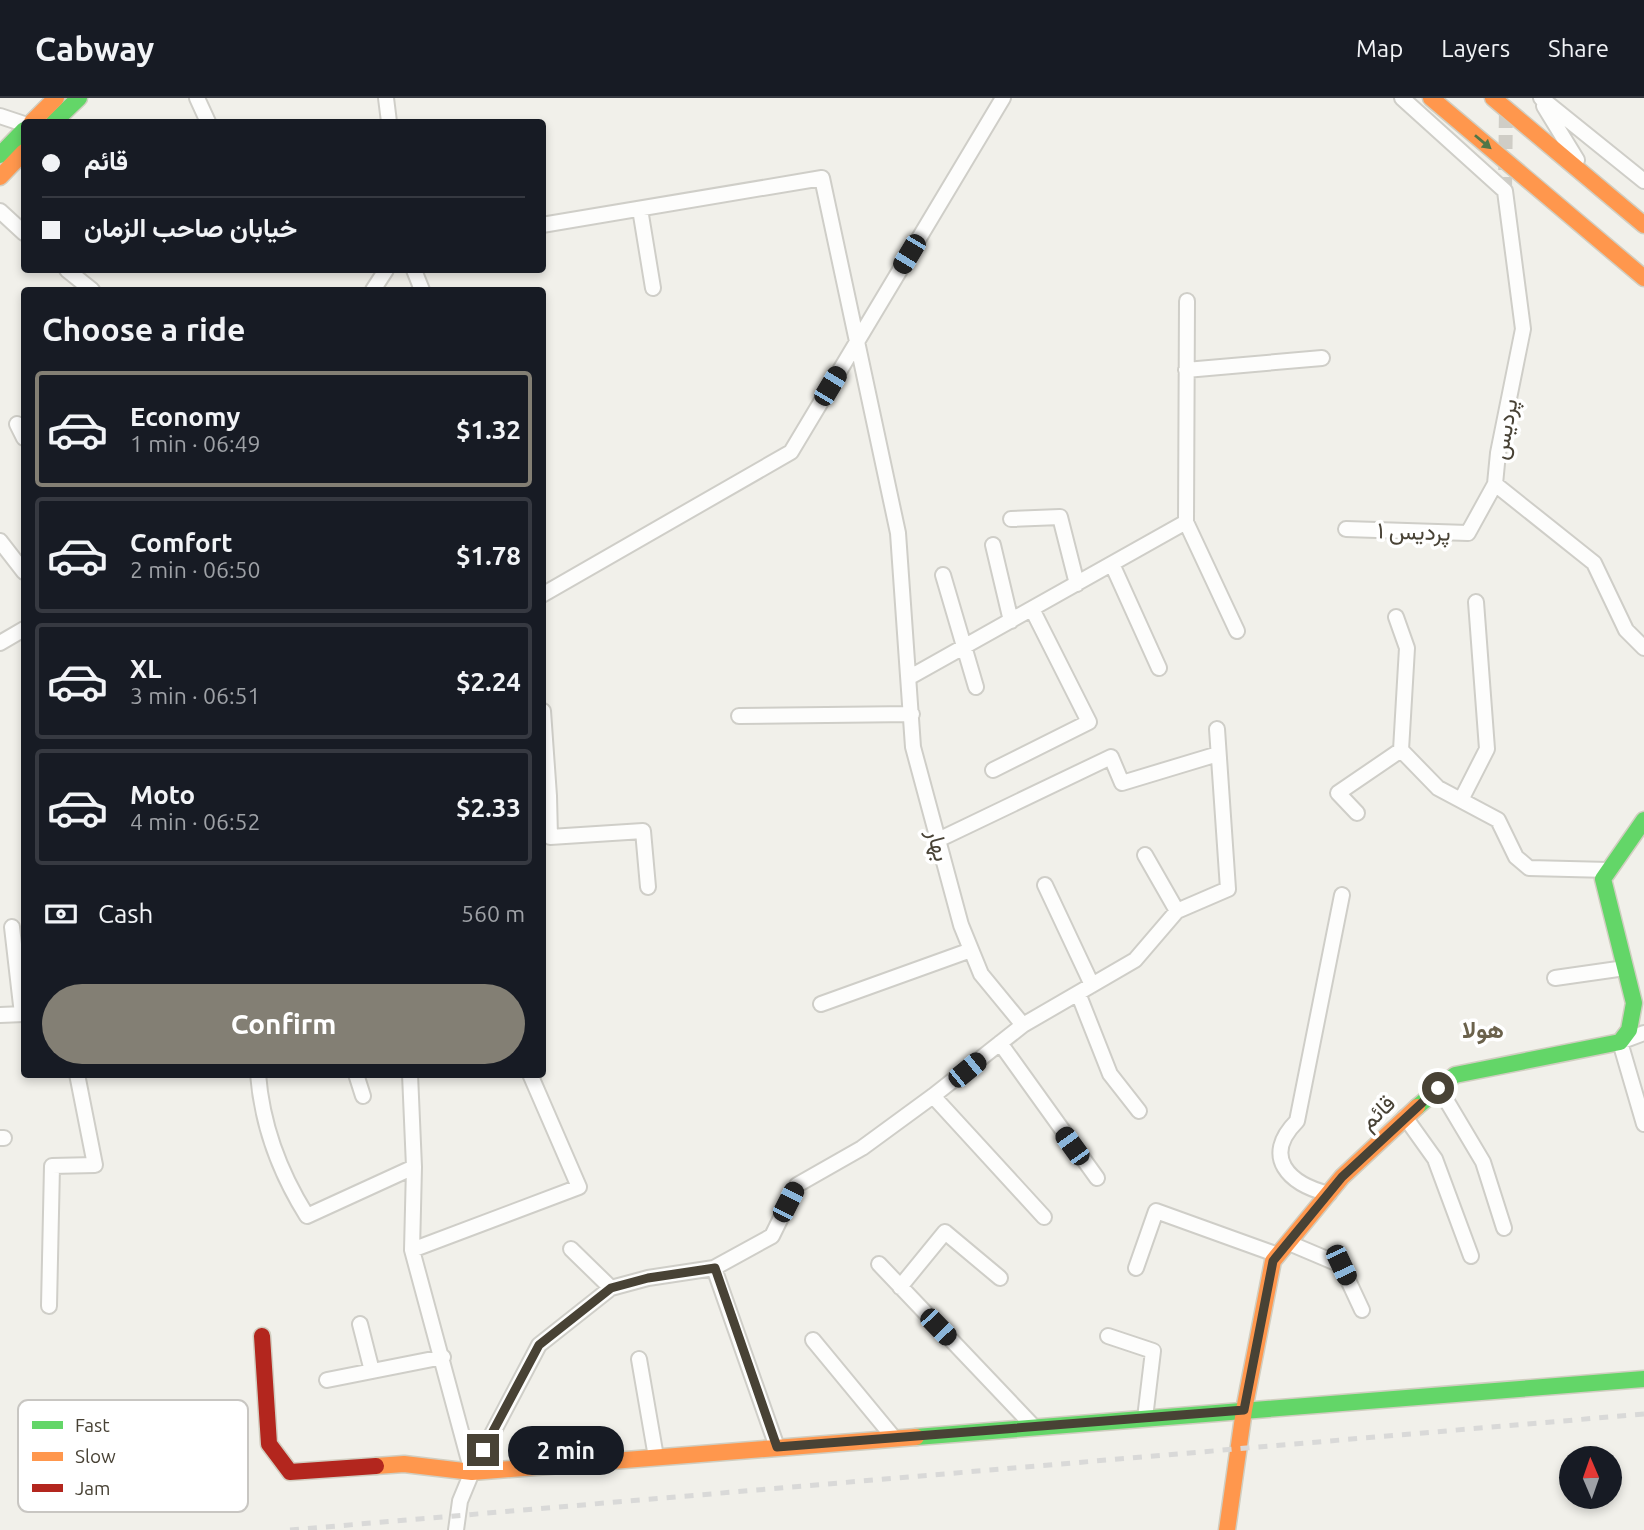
<!DOCTYPE html>
<html lang="en">
<head>
<meta charset="utf-8">
<style>
	body { margin:0; font-family:Ubuntu,Vazirmatn,sans-serif; background:#20242c; color:#f1f3f6; height:100vh; display:flex; flex-direction:column; font-size:26px; white-space:nowrap }
	* { box-sizing:border-box; margin:0 }
	p { font-size:23px; color:#9ea1a6 }
	.icon { flex:none; width:38px; height:38px; fill:none; stroke:currentColor; stroke-width:2; stroke-linecap:round; stroke-linejoin:round }
	.map { position:relative; flex:1; overflow:hidden }
	.drawer { position:absolute; left:21px; top:189px; width:525px; height:791px; display:flex; flex-direction:column; background:#171b24; border-radius:7px; box-shadow:0 4px 10px #0003 }
	.drawer>* { flex:none }
	.top-card { position:absolute; left:21px; top:21px; width:525px; height:154px; border-radius:7px; box-shadow:0 4px 10px #0003; display:grid; align-content:center; height:154px; padding:0 21px; background:#171b24 }
	.needle { width:46px; rotate:358deg }
	.controls { position:absolute; left:1559px; top:1348px; display:grid; gap:14px }
	.controls a { display:grid; place-items:center; width:63px; height:63px; border-radius:50%; background:#171b24; box-shadow:0 4px 10px #0003; font-size:35px }
	.end { position:absolute; width:32px; height:32px; margin:-16px; border:9px solid #484235; background:#fff; box-shadow:0 0 0 4px #fff }
	.from { border-radius:50% }
	.bubble { position:absolute; height:49px; border-radius:24px; background:#171b24; box-shadow:0 4px 10px #0003; font-size:23px; font-weight:700; line-height:49px; text-align:center }
	.car { position:absolute; width:21px; height:42px; margin:-21px -10px; border-radius:9px; box-shadow:0 0 5px 2px #0007; background:linear-gradient(#222 24%,#8ab4d8 0 40%,#222 0 76%,#8ab4d8 0 86%,#222 0) }
	.top-card b { display:flex; align-items:center; gap:24px; height:66px; font-size:26px }
	.top-card b+b { border-top:2px solid #363941 }
	.top-card i { width:18px; height:18px; background:#f1f3f6 }
	ul { padding:0; list-style:none }
	li { display:flex; align-items:center; gap:21px; height:116px; margin:0 14px 10px; padding:0 7px; border:4px solid #363941; border-radius:7px }
	li div { flex:1 }
	li b { display:block; font-size:26px }
	li em { font-style:normal; font-weight:700 }
	li.on { border-color:#837f74 }
	li>.icon { width:63px; height:63px; stroke-width:1.5 }
	h2 { padding:0 21px; font-size:32px; line-height:84px }
	.pay { display:flex; align-items:center; gap:18px; height:77px; padding:0 21px; font-size:26px }
	.pay p { margin-inline-start:auto }
	.cta { display:flex; gap:14px; margin-top:auto; padding:14px 21px }
	.cta a { flex:1; height:80px; border-radius:42px; background:#837f74; color:#fff; font-size:28px; font-weight:700; line-height:80px; text-align:center }
	header { display:flex; align-items:center; gap:42px; box-sizing:border-box; height:98px; padding:0 35px; background:#171b24; border-bottom:2px solid #363941 }
	header strong { font-size:33px }
	nav { display:flex; gap:38px; margin-inline-start:auto; font-size:24px }
	.map>svg:first-child { display:block }
	.lines { fill:none; stroke-linecap:round; stroke-linejoin:round }
	.street-tunnel { stroke:#cfcdc6; stroke-width:14; stroke-dasharray:14 7; stroke-linecap:butt }
	.street-casing { stroke:#cfcec8; stroke-width:18 }
	.fast-casing { stroke:#d1cec1; stroke-width:19 }
	.slow-casing { stroke:#d1cec1; stroke-width:19 }
	.jam-casing { stroke:#d1cec1; stroke-width:19 }
	.street { stroke:#fdfdfc; stroke-width:14 }
	.fast { stroke:#63d668; stroke-width:16 }
	.slow { stroke:#ff974d; stroke-width:16 }
	.jam { stroke:#b3261e; stroke-width:16 }
	.rail { stroke:#d9d9d8; stroke-width:5; stroke-dasharray:9 9; stroke-linecap:butt }
	.oneway { fill:#517647 }
	.route { stroke:#484235; stroke-width:9 }
	.labels { text-anchor:middle; dominant-baseline:central; stroke-width:7; stroke-linejoin:round; paint-order:stroke }
	.street-label { font-size:23px; fill:#484235; stroke:#fff }
	.neighbourhood-label { font-size:24px; font-weight:bold; fill:#6b624c; stroke:#fff }
	.key { fill:#fff; stroke:#c8c6c2; stroke-width:2 }
	.key-label { font-size:19px; fill:#484235 }
</style>
</head>
<body>
<header>
<strong>Cabway</strong>
<nav><a>Map</a><a>Layers</a><a>Share</a></nav>
</header>
<div class="map">
<svg width="1644" height="1432" viewBox="0 0 1644 1432">
	<rect width="100%" height="100%" fill="#f1f0ea"/>
	<g class="lines">
		<path class="street-tunnel" d="M 1505,93 L 1506,8"/>
		<defs>
			<path id="street" d="M 197,0 L 208,24
				M 386,0 L 389,24
				M 1402,0 L 1505,93 L 1523,231 L 1498,355 L 1495,386 L 1594,465 L 1626,532 L 1644,550
				M 1541,0 L 1644,83
				M 1544,8 L 1577,62
				M 0,18 L 24,26
				M 640,111 L 653,190
				M 0,113 L 24,135
				M 542,127 L 822,80 L 898,435 L 913,649 L 961,827 L 981,876 L 1023,927
				M 67,172 L 92,192
				M 414,172 L 422,192
				M 373,192 L 386,172
				M 1186,272 L 1322,260
				M 17,326 L 24,340
				M 1011,421 L 1060,419 L 1077,486
				M 1186,424 L 1187,203
				M 1346,431 L 1468,435 L 1495,386
				M 0,443 L 24,474
				M 993,447 L 1011,523
				M 1112,466 L 1159,570
				M 943,477 L 976,589
				M 542,497 L 791,354 L 1003,0
				M 1396,519 L 1407,550 L 1401,652 L 1438,690 L 1498,722 L 1516,759 L 1529,770 L 1609,772
				M 0,545 L 24,531
				M 910,579 L 1186,424 L 1237,533
				M 543,613 L 549,698
				M 739,618 L 912,616
				M 993,672 L 1089,624 L 1032,511
				M 542,698 L 549,698 L 550,739 L 643,733 L 648,789
				M 1461,702 L 1487,651 L 1476,504
				M 1357,715 L 1338,695 L 1401,652
				M 938,742 L 1111,659 L 1122,685 L 1218,656
				M 1145,757 L 1177,813
				M 1045,787 L 1092,887
				M 12,829 L 22,916
				M 1555,880 L 1625,870
				M 1078,895 L 1110,976 L 1139,1013
				M 821,906 L 971,852
				M 0,917 L 24,916
				M 1644,935 L 1620,944 L 1644,1026
				M 1000,945 L 1097,1080
				M 258,976 C 262,1027 280,1075 307,1118 L 414,1069
				M 356,976 L 363,998
				M 410,976 L 414,1069 L 412,1152 L 472,1374
				M 1439,990 L 1483,1064 L 1504,1130
				M 933,998 L 1044,1119
				M 1405,1019 L 1435,1061 L 1471,1158
				M 0,1040 L 4,1040
				M 1329,1096 C 1289,1086 1261,1059 1297,1023 L 1342,797
				M 1289,1145 L 1341,1167 L 1362,1212
				M 412,1152 L 579,1089 L 530,976
				M 879,1166 L 1034,1329
				M 714,1170 L 777,1349
				M 1136,1170 L 1156,1113 L 1278,1157
				M 900,1189 L 945,1134 L 1000,1180
				M 611,1190 L 648,1180 L 714,1170 L 772,1138 L 797,1087 L 862,1050 L 933,998 L 1023,927 L 1135,862 L 1177,813 L 1228,791 L 1217,631
				M 49,1208 L 52,1068 L 95,1067 L 77,976
				M 360,1226 L 372,1273
				M 1108,1238 L 1153,1253 L 1145,1320
				M 813,1242 L 894,1340
				M 639,1261 L 656,1359
				M 327,1282 L 443,1259
				M 456,1432 L 460,1403 L 472,1374 L 539,1247 L 611,1190 L 571,1151"/>
			<path id="fast" d="M 54,24 L 79,0
				M 0,57 L 24,32
				M 1417,1009 L 1455,977 L 1620,944 L 1629,932 L 1634,905 L 1603,781 L 1644,722
				M 916,1339 L 1644,1281"/>
			<path id="slow" d="M 1431,0 L 1644,180
				M 1493,0 L 1644,127
				M 32,24 L 56,0
				M 0,79 L 24,54
				M 376,1368 L 404,1366 L 472,1374 L 916,1339
				M 1227,1432 L 1244,1312 L 1273,1163 L 1342,1079 L 1417,1009"/>
			<path id="jam" d="M 262,1238 L 269,1346 L 290,1374 L 376,1368"/>
		</defs>
		<use href="#street" class="street-casing"/>
		<use href="#fast" class="fast-casing"/>
		<use href="#slow" class="slow-casing"/>
		<use href="#jam" class="jam-casing"/>
		<use href="#street" class="street"/>
		<use href="#fast" class="fast"/>
		<use href="#slow" class="slow"/>
		<use href="#jam" class="jam"/>
		<path class="rail" d="M 290,1432 L 1644,1316"/>
	</g>
	<defs><path id="oneway-solid" d="M-6-.8H1V-3.2L6.5 0L1 3.2V.8H-6Z" transform="scale(1.75)"/></defs>
	<use class="oneway" href="#oneway-solid" transform="translate(1483 44) rotate(40)"/>
	<g class="lines">
		<path class="route" d="M 483,1352 L 539,1247 L 611,1190 L 648,1180 L 715,1170 L 777,1349 L 1244,1312 L 1273,1163 L 1342,1079 L 1438,990"/>
	</g>
	<g class="labels">
		<g class="street-label">
			<text transform="translate(1504 331) rotate(-80)">پرديس</text>
			<text transform="translate(1414 433) rotate(2)">پرديس ۱</text>
			<text transform="translate(939 747) rotate(75)">بهار</text>
			<text transform="translate(1377 1014) rotate(-43)">قائم</text>
		</g>
		<g class="neighbourhood-label">
			<text x="1483" y="931">هولا</text>
		</g>
	</g>
	<rect x="18" y="1302" width="230" height="112" rx="10" class="key"/>
	<rect x="32" y="1323" width="31" height="8" fill="#63d668"/>
	<rect x="32" y="1354" width="31" height="9" fill="#ff974d"/>
	<rect x="32" y="1386" width="31" height="8" fill="#b3261e"/>
	<g class="key-label">
		<text x="75" y="1334">Fast</text>
		<text x="75" y="1365">Slow</text>
		<text x="75" y="1397">Jam</text>
	</g>
</svg>
<div class="controls">
<a><svg class="needle" viewBox="-14 -14 28 28"><path d="M0-13l5 13h-10z" fill="#e53935"/><path d="M0 13l5-13h-10z" fill="#9ea1a6"/></svg></a>
</div>
<i class="end from" style="left:1438px;top:990px"></i>
<i class="end" style="left:483px;top:1352px"></i>
<div class="bubble" style="left:508px;top:1328px;width:116px">2 min</div>
<i class="car" style="left:909px;top:156px;rotate:211deg"></i>
<i class="car" style="left:830px;top:288px;rotate:31deg"></i>
<i class="car" style="left:967px;top:972px;rotate:51deg"></i>
<i class="car" style="left:1072px;top:1048px;rotate:324deg"></i>
<i class="car" style="left:788px;top:1104px;rotate:27deg"></i>
<i class="car" style="left:1341px;top:1167px;rotate:155deg"></i>
<i class="car" style="left:938px;top:1229px;rotate:136deg"></i>
<div class="top-card">
<b><i class="from"></i>قائم</b>
<b><i></i>خیابان صاحب الزمان</b>
</div>
<section class="drawer">
<h2>Choose a ride</h2>
<ul>
<li class="on"><svg class="icon" aria-label="car" viewBox="0 0 24 24"><path d="M5 17H2v-5l4-1 3-4h7l3 4 3 1v5h-3M9 17h6M6 11h13"/><circle cx="7" cy="17" r="2"/><circle cx="17" cy="17" r="2"/></svg><div><b>Economy</b><p>1 min · 06:49</p></div><em>$1.32</em></li>
<li><svg class="icon" aria-label="car" viewBox="0 0 24 24"><path d="M5 17H2v-5l4-1 3-4h7l3 4 3 1v5h-3M9 17h6M6 11h13"/><circle cx="7" cy="17" r="2"/><circle cx="17" cy="17" r="2"/></svg><div><b>Comfort</b><p>2 min · 06:50</p></div><em>$1.78</em></li>
<li><svg class="icon" aria-label="car" viewBox="0 0 24 24"><path d="M5 17H2v-5l4-1 3-4h7l3 4 3 1v5h-3M9 17h6M6 11h13"/><circle cx="7" cy="17" r="2"/><circle cx="17" cy="17" r="2"/></svg><div><b>XL</b><p>3 min · 06:51</p></div><em>$2.24</em></li>
<li><svg class="icon" aria-label="car" viewBox="0 0 24 24"><path d="M5 17H2v-5l4-1 3-4h7l3 4 3 1v5h-3M9 17h6M6 11h13"/><circle cx="7" cy="17" r="2"/><circle cx="17" cy="17" r="2"/></svg><div><b>Moto</b><p>4 min · 06:52</p></div><em>$2.33</em></li>
</ul>
<div class="pay"><svg class="icon" aria-label="cash" viewBox="0 0 24 24"><path d="M3 7h18v10H3z"/><circle cx="12" cy="12" r="2"/></svg>Cash<p>560 m</p></div>
<div class="cta"><a>Confirm</a></div>
</section>
</div>
</body>
</html>
